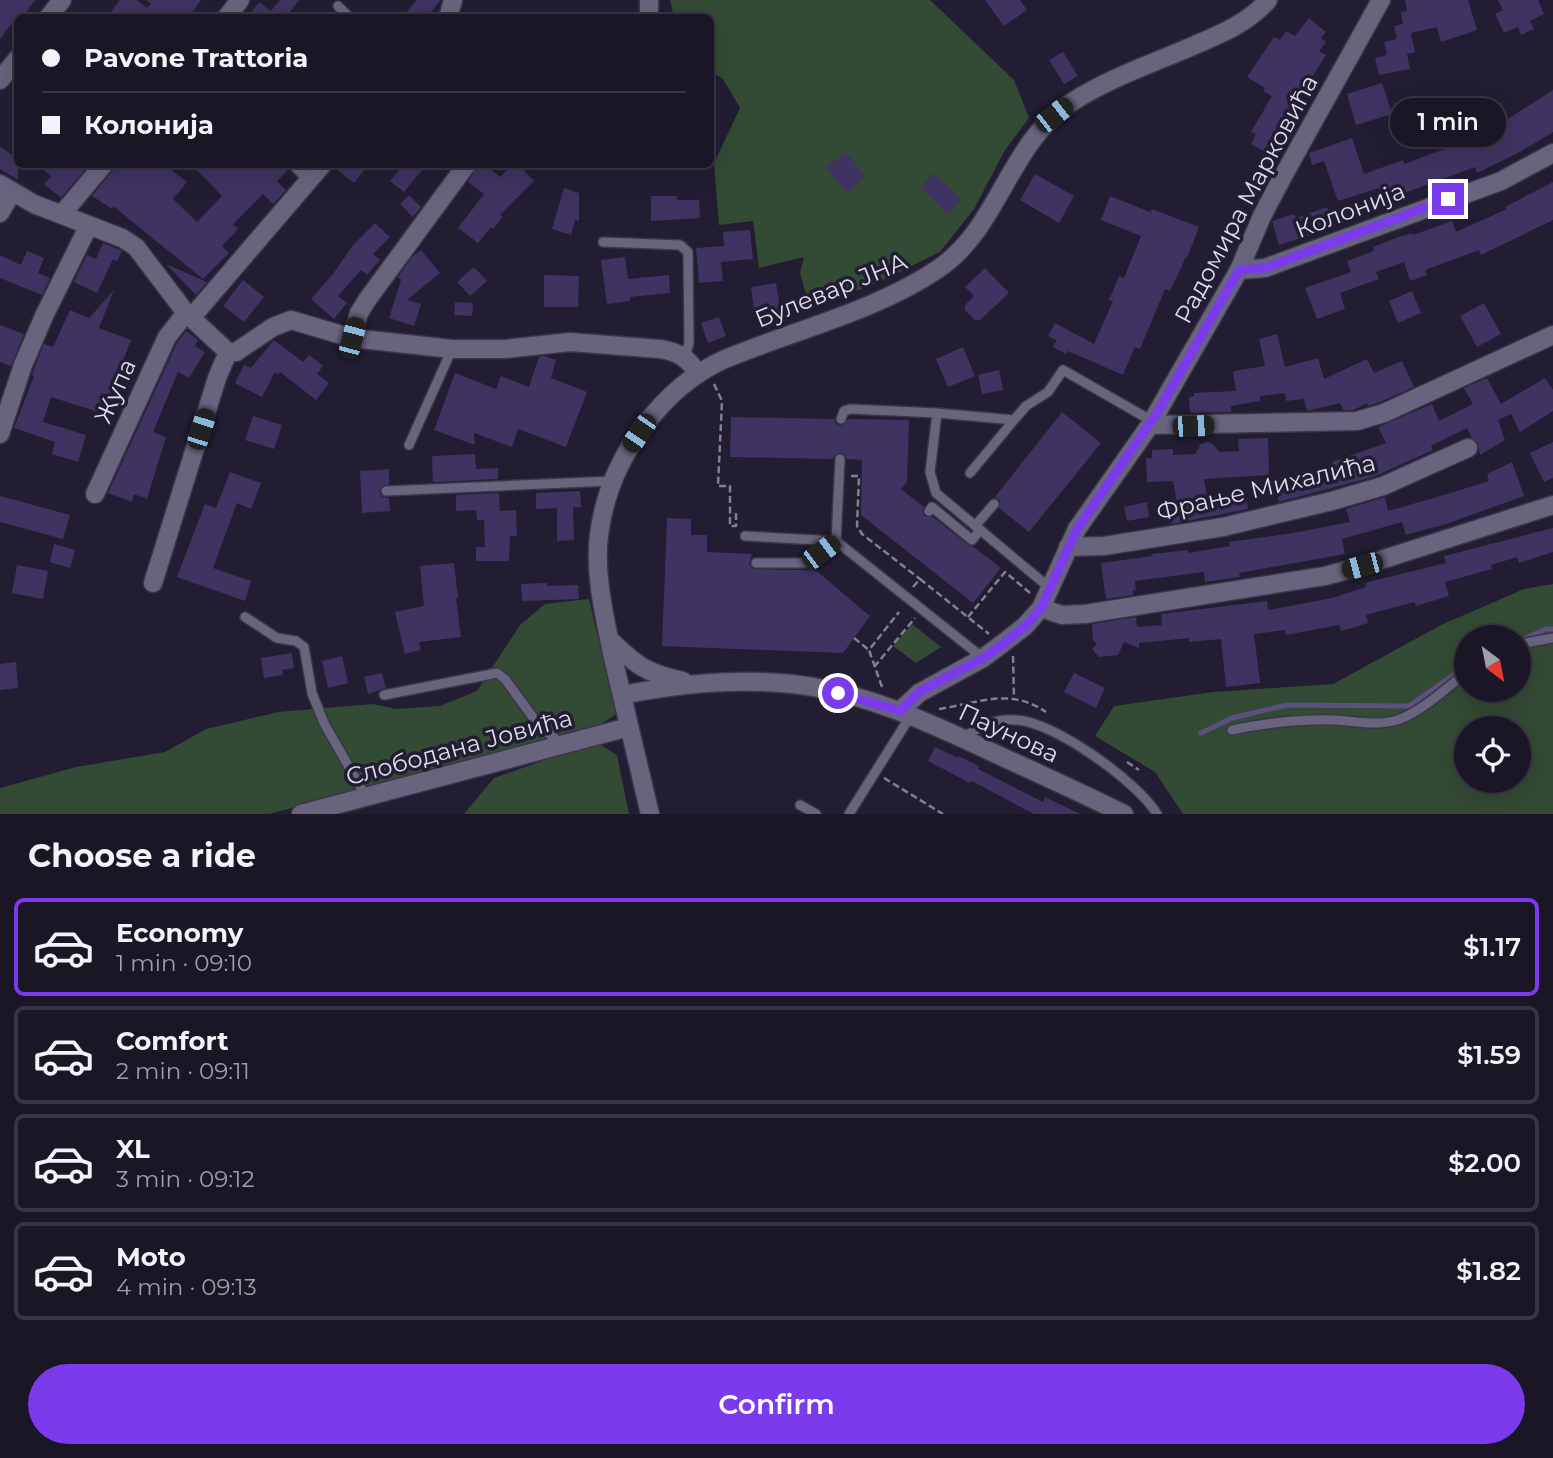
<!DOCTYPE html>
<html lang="en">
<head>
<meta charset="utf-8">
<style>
	body { margin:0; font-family:Montserrat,sans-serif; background:#272332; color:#f1f3f6; height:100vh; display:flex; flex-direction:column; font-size:26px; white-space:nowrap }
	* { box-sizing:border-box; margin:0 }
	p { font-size:23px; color:#9f9fa7 }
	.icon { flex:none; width:38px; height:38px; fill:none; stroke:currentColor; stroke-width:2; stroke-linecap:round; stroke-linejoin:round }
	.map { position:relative; height:814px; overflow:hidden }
	.side { display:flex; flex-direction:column; background:#1a1626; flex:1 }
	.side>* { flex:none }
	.guide { position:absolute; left:14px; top:14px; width:700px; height:154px; border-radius:10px; box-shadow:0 7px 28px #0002,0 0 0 2px #383543; display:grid; align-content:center; height:154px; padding:0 28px; background:#1a1626 }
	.needle { width:46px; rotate:148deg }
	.fabs { position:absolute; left:1454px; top:625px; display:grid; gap:14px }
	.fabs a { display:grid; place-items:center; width:77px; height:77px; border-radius:50%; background:#1a1626; box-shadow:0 7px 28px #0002,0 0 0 2px #383543; font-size:35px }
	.end { position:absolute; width:32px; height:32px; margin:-16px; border:9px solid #7c3aed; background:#fff; box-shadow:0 0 0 4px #fff }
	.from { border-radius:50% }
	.bubble { position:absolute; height:49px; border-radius:24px; background:#1a1626; box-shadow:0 7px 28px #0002,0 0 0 2px #383543; font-size:23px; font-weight:600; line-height:49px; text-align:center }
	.car { position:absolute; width:21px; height:42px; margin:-21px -10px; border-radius:9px; box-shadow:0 0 5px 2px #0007; background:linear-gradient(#222 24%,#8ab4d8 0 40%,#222 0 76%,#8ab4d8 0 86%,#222 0) }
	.guide b { display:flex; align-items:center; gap:24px; height:66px; font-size:26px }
	.guide b+b { border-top:2px solid #383543 }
	.guide i { width:18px; height:18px; background:#f1f3f6 }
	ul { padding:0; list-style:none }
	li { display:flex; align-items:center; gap:21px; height:98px; margin:0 14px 10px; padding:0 14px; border:4px solid #383543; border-radius:10px }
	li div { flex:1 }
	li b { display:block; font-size:26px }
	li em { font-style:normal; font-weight:600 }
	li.current { border-color:#7c3aed }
	li>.icon { width:63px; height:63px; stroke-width:1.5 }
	h2 { padding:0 28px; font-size:32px; line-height:84px }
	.action { display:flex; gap:14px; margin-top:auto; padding:14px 28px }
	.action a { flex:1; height:80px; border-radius:42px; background:#7c3aed; color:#fff; font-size:28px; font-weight:600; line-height:80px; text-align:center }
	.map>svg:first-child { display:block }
	.green { fill:#334a34; fill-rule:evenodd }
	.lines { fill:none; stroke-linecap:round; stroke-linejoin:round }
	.stream { stroke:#5c5080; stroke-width:5 }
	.building { fill:#3f3361 }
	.lane-casing { stroke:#3a3648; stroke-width:12 }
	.street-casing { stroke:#3a3648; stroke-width:21 }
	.secondary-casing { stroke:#3a3648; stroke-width:21 }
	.path { stroke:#837f91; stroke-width:2.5; stroke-dasharray:7 3.5; stroke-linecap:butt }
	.lane { stroke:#69647e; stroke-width:9 }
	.street { stroke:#69647e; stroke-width:18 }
	.secondary { stroke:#69647e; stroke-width:18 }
	.route { stroke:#7c3aed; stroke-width:9 }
	.labels { text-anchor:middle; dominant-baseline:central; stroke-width:7; stroke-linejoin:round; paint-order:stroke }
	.street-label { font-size:24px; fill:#dfdceb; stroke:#221d33 }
</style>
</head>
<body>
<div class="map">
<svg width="1553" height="814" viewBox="0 0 1553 814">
	<rect width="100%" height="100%" fill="#221d33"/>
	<path class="green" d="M 670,0 L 930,0 L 1014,80 L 1029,118 L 1005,150 L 974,209 L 940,252 L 881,281 L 810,309 L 800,273 L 804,257 L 759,268 L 753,221 L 719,225 L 714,163 L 740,108 L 723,79 L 711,71 L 710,18 L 674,17 Z
		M 1553,584 L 1553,814 L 1183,814 L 1155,772 L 1095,736 L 1114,706 L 1213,692 L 1333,684 L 1441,625 L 1524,589 ZM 1466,637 L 1519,637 L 1519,690 L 1466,690 ZM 1466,728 L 1519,728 L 1519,780 L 1466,780 Z
		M 589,599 L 616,714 L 593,730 L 269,814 L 0,814 L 0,788 L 76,767 L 165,752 L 206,729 L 278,712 L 373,704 L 396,709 L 440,706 L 477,691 L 520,625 L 545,604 Z
		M 912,624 L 941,647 L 916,663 L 893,646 Z
		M 596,742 L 617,755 L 629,814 L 464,814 L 494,778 Z"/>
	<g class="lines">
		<path class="stream" d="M 1519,641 L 1546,629 L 1553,629
			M 1201,733 L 1232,718 L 1287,705 L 1409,706 L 1466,666"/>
	</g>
	<path class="building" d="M 0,0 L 35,0 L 22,18 L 18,18 L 18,23 L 14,20 L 0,39 Z
		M 120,0 L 137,0 L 147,8 L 151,4 L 146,0 L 201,0 L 188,18 L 169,18 L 162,12 L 158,18 L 106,18 Z
		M 280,0 L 299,0 L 285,18 L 247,18 L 259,2 L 271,11 Z
		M 417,0 L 441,0 L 426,18 L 401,18 Z
		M 985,0 L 1020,0 L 1027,10 L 1004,26 Z
		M 1405,0 L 1468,0 L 1477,30 L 1441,42 L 1437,27 L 1411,33 L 1415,52 L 1407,54 L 1410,69 L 1379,75 L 1375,58 L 1387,55 L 1384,42 L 1397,39 L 1394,26 L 1403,24 L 1401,12 L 1407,11 Z
		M 1498,0 L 1538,0 L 1544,14 L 1530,21 L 1534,29 L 1521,35 L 1518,27 L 1504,33 L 1495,14 L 1503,10 Z
		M 1309,18 L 1326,32 L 1321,38 L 1326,42 L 1319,51 L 1326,55 L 1287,117 L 1284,115 L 1264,151 L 1251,144 L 1256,134 L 1251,132 L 1272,96 L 1263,91 L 1265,88 L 1247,77 L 1274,37 L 1280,40 L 1286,31 L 1295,36 Z
		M 1063,52 L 1078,76 L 1064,84 L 1049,60 Z
		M 1382,83 L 1392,114 L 1356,125 L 1347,94 Z
		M 1553,90 L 1553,132 L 1518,153 L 1477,173 L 1475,167 L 1383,201 L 1379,188 L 1338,201 L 1324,161 L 1312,165 L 1309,153 L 1352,138 L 1364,174 L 1403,160 L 1404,164 L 1463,142 L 1455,125 L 1476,114 L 1484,130 L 1509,118 Z
		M 1444,96 L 1452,120 L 1405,134 L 1398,110 Z
		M 0,147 L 18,158 L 18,180 L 0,169 Z
		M 846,152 L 866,177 L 847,193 L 826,168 Z
		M 35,164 L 76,164 L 84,171 L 61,198 L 44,184 L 51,176 Z
		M 118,164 L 164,164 L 187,182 L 173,199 L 197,222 L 222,196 L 191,164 L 285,164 L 288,170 L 277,181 L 286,190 L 273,204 L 263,194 L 233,224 L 238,229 L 222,246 L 229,253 L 203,279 L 113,206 L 112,209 L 92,196 Z
		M 334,164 L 369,164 L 354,183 L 334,167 Z
		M 404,164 L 427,164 L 404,192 L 390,181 Z
		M 478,164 L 483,164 L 500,177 L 513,164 L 518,164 L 534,181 L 500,215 L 503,217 L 493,229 L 491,227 L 478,243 L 458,228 L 484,194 L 468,182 Z
		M 934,173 L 962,200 L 947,214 L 920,187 Z
		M 1035,174 L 1074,196 L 1059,223 L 1020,200 Z
		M 1553,182 L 1553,220 L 1481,255 L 1479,250 L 1425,270 L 1427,275 L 1410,281 L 1404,262 L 1376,272 L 1379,279 L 1340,293 L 1345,309 L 1317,319 L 1305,288 L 1351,272 L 1347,261 L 1374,251 L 1373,247 L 1396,238 L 1412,233 L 1413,235 L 1452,221 L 1456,232 L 1507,209 L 1505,207 Z
		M 564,188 L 579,193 L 579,221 L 575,220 L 571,235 L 552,229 Z
		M 409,195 L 421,207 L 413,217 L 400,204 Z
		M 651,196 L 677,196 L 677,200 L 699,200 L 700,218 L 651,221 Z
		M 1110,196 L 1150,212 L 1152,209 L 1199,227 L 1187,258 L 1186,257 L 1170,291 L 1165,289 L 1140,349 L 1135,347 L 1123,375 L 1068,351 L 1066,354 L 1053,347 L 1057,340 L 1048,336 L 1055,323 L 1094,344 L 1113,301 L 1109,300 L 1119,276 L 1124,278 L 1141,236 L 1101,220 Z
		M 1327,207 L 1333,228 L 1279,245 L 1272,221 L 1294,214 L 1296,218 Z
		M 375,223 L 390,237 L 373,254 L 380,260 L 367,275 L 361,270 L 338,296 L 347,303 L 334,319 L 311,299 L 333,274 L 353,245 Z
		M 750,230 L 753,259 L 721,262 L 723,281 L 699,283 L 696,248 L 724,246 L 723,232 Z
		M 103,243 L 122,251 L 117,261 L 113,259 L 97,293 L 74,282 L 87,255 L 96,259 Z
		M 421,250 L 440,273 L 407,300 L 421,304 L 414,326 L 389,318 L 401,280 L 398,277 L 412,257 Z
		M 27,251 L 44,258 L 38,273 L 50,278 L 42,295 L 0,278 L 0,255 L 21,265 Z
		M 625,257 L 628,279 L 669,275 L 670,293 L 630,297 L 630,301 L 607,304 L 601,260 Z
		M 167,265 L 168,265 L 207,282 L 196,295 Z
		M 474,267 L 487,281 L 470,296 L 457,282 Z
		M 985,268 L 1009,293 L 980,320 L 975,320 L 965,310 L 965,305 L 974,296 L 965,287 Z
		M 544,275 L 579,276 L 578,307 L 544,307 Z
		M 243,280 L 264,297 L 244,322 L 223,306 Z
		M 776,283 L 781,315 L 755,319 L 751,287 Z
		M 114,290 L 99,328 L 131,340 L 114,384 L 117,385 L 108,415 L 51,397 L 43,422 L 86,435 L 78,462 L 52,454 L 55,442 L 14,428 L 34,376 L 32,375 L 34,369 L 44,344 L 53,347 L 70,310 L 89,318 Z
		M 1412,291 L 1421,313 L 1398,323 L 1389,301 Z
		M 455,302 L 473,303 L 472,316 L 454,315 Z
		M 1484,303 L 1501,334 L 1477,347 L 1460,316 Z
		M 719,317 L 726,336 L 708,343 L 701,323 Z
		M 0,325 L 24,334 L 11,366 L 0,362 Z
		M 186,331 L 198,340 L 195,346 L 205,352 L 189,378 L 178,372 L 153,432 L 166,437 L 147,499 L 134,494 L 132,502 L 108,493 L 177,343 Z
		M 1277,334 L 1285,367 L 1318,358 L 1324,379 L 1367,359 L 1374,373 L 1402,361 L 1414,387 L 1380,402 L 1368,406 L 1367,403 L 1354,410 L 1343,410 L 1340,403 L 1307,411 L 1304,399 L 1286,401 L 1285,393 L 1260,396 L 1260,401 L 1231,406 L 1231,412 L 1190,413 L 1189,397 L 1194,396 L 1194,393 L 1236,391 L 1233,371 L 1265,366 L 1259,339 Z
		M 274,340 L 303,362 L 309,355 L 323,366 L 317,374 L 329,383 L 316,400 L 280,372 L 278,375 L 275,372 L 262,397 L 235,383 L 244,365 L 251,368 Z
		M 963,347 L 975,376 L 948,387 L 936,359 Z
		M 544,356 L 556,360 L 551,378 L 587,392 L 566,447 L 518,429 L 512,447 L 474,433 L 475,445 L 434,430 L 455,373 L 496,389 L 501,376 L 529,387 L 539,357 Z
		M 999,370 L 1003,390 L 982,394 L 978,375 Z
		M 1487,378 L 1501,404 L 1545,378 L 1553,390 L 1553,411 L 1520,432 L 1511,414 L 1498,420 L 1505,440 L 1480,455 L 1478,443 L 1472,438 L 1467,428 L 1431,446 L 1433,450 L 1373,477 L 1279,502 L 1277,491 L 1337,478 L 1332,462 L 1386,443 L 1378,427 L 1432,404 L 1439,421 L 1473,404 L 1464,388 Z
		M 1062,412 L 1101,443 L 1029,532 L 999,508 L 1000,501 L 995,497 Z
		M 253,416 L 282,425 L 274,449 L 245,440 Z
		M 731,417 L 834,419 L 836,424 L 841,426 L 848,419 L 909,420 L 907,482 L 901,489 L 924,507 L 922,511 L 924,516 L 933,517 L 968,545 L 974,547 L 1001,568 L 973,603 L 861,515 L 862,460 L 847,459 L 844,454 L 840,452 L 835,455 L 833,459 L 730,457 Z
		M 1268,438 L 1269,475 L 1204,479 L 1209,506 L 1246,498 L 1248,509 L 1172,524 L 1170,510 L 1178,508 L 1173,481 L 1147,482 L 1146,458 L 1152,458 L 1152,450 L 1173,449 L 1173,455 L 1195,454 L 1201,444 L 1208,442 L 1214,445 L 1219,452 L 1239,451 L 1238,439 Z
		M 1553,442 L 1553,478 L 1544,482 L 1530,453 Z
		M 475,454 L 476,469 L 498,468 L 498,479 L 433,482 L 432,456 Z
		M 1512,462 L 1524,496 L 1446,524 L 1406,535 L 1402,522 L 1342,539 L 1345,554 L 1239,573 L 1240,577 L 1205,582 L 1204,572 L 1135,581 L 1136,590 L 1133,590 L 1133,595 L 1106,599 L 1101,563 L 1152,556 L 1152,554 L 1188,550 L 1188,553 L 1230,546 L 1229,542 L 1293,533 L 1350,522 L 1346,509 L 1385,497 L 1388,511 L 1444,495 L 1489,481 L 1487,474 Z
		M 389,469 L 389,484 L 382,486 L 379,491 L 382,497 L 389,498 L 390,511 L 362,513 L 360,471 Z
		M 230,472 L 261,483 L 251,509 L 237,503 L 213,568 L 251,581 L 245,601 L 177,577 L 205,504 L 216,508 Z
		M 580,491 L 581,507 L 573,507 L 574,540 L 557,541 L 557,508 L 536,509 L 536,493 Z
		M 499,493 L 500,511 L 516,510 L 517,536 L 510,536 L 509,561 L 476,561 L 476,547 L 485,547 L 484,520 L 477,520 L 476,510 L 456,511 L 456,495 Z
		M 0,496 L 70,515 L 63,539 L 0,522 Z
		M 1147,502 L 1149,517 L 1127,521 L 1124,507 Z
		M 667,518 L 691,519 L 691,535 L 707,535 L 707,552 L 752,554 L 749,564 L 753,569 L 805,570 L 812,567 L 870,616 L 843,653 L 662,646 Z
		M 1553,528 L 1553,552 L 1519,563 L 1517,557 L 1491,565 L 1492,569 L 1445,582 L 1449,596 L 1416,606 L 1414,602 L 1366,615 L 1368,623 L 1341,631 L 1339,625 L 1286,635 L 1285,630 L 1254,634 L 1260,683 L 1226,687 L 1221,639 L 1189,642 L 1189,638 L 1139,643 L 1139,648 L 1124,642 L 1118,655 L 1099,657 L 1092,649 L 1097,644 L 1093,640 L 1092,624 L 1136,617 L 1137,627 L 1162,625 L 1161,614 L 1267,601 L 1268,610 L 1332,598 L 1366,587 L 1365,583 L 1446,563 L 1444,556 Z
		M 54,544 L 75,550 L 70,568 L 50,562 Z
		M 454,563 L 458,598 L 456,599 L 461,637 L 419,642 L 421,650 L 405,654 L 395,612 L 424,606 L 420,566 Z
		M 17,565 L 48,571 L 43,599 L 12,593 Z
		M 547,583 L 547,586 L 578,585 L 579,599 L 522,601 L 521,584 Z
		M 292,653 L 294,668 L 282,670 L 283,675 L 264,678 L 261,658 Z
		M 342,656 L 348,683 L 328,688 L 322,661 Z
		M 16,662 L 18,688 L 0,690 L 0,664 Z
		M 382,673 L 386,688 L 368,694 L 364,677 Z
		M 1074,673 L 1105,688 L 1096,708 L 1064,692 Z
		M 935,747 L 958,758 L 958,756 L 979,766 L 978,769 L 1043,802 L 1045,797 L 1080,814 L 1034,814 L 972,781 L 970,783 L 928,761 Z"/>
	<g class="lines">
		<defs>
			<path id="lane" d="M 338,6 L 350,18
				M 292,164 L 309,181
				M 603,242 L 680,245 L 688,252 L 689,343 L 685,357
				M 937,413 L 1014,420 L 1026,406 L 1048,392 L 1063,370 L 1152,421
				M 841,419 L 844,411 L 850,409 L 937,413 L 930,472 L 936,493 L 1051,589
				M 409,445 L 452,349
				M 970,473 L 1014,420
				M 386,491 L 612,481
				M 929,511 L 932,507 L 972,540 L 980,530
				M 975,526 L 994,504
				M 745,536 L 836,541 L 840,459
				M 756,563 L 805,563 L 836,541 L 983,658
				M 245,617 L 277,638 L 296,641 L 304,647 L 312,693 L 324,723 L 366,797
				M 1519,644 L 1553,638
				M 384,695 L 497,673 L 505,679 L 537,723 L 561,744
				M 1232,730 C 1266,723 1299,719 1335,720 C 1358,721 1382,728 1405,717 C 1428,706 1446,688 1466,673
				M 963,738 C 980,726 995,718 1017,720 C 1054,722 1138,782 1157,814
				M 800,805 L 816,814
				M 849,814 L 911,715"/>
			<path id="street" d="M 649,11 L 649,0
				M 48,18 L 62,0
				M 226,18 L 240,0
				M 448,18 L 453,0
				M 0,80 L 18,58
				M 0,184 L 34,204 L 122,238 L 136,247 L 186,313 L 228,352 L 236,352 L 273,327 L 291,320 L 352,338 L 452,349 L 505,349 L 570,342 L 660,349 C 679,352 688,358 698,374
				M 0,213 L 12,192
				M 62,214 L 104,164
				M 1239,270 L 1265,268 L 1501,181 L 1553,153
				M 191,318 L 323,164
				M 352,338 L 359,313 L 367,300 L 467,164
				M 1150,425 L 1357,421 L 1384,413 L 1553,335
				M 0,434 L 23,365 L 44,316 L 89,225
				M 95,494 L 167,337 L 186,313
				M 1068,547 L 1104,546 L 1223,527 L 1332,501 L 1383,486 L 1468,448
				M 153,583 L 217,378 L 228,352
				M 1041,608 L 1062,615 L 1085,614 L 1325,576 L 1362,566 L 1553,505
				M 900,711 L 919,693 L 983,658 L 1002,644 L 1025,626 L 1041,608 L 1077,529 L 1150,425 L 1239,270 L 1262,216 L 1282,178 L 1381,0
				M 301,814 L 629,727"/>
			<path id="secondary" d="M 609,639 C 636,665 645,673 683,681
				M 622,695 C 679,684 734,678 792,684 C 865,692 933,724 998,755 C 1040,774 1083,794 1124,814
				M 650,814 C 638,762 625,710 613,658 C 605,618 594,575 599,535 C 604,495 620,458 644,426 C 666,397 691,374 725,359 C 795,330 876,311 938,269 C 999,228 1008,145 1069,104 C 1105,80 1148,65 1188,48 C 1216,36 1248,24 1268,0"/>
		</defs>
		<use href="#lane" class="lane-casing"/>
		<use href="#street" class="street-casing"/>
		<use href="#secondary" class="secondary-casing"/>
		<path class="path" d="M 714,384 L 722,401 L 718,486 L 730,486 L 730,526 L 736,526 L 736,510
			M 851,476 L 859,476 L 857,526 L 862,534 L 920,579
			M 913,587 L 920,579 L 989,634
			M 968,617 L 1005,572 L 1030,593
			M 854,638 L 869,650
			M 1013,656 L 1014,698
			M 874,667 L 915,618
			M 882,687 L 869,650 L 899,612
			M 939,709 C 979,703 1010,687 1046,712
			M 1127,762 L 1139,770
			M 884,778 L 943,814"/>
		<use href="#lane" class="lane"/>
		<use href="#street" class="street"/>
		<use href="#secondary" class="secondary"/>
	</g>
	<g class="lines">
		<path class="route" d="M 838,693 L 900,711 L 919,692 L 983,658 L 1002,645 L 1025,626 L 1041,608 L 1077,529 L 1157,413 L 1239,270 L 1265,268 L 1448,199"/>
	</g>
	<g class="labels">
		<g class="street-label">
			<text transform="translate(1246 199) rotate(-62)">Радомира Марковића</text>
			<text transform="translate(1350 210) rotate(-21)">Колонија</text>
			<text transform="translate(831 290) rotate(-22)">Булевар ЈНА</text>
			<text transform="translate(115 391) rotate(-66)">Жупа</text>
			<text transform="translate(1266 487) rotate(-13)">Фрање Михалића</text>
			<text transform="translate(1009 733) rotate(25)">Паунова</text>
			<text transform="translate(459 747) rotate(-15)">Слободана Јовића</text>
		</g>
	</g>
</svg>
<div class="fabs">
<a><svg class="needle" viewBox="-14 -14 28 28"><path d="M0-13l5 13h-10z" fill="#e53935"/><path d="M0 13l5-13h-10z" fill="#9f9fa7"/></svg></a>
<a><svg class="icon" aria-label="locate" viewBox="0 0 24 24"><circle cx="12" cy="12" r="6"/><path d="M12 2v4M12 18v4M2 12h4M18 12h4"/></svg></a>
</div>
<i class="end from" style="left:838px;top:693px"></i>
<i class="end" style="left:1448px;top:199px"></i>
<div class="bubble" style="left:1390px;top:98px;width:116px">1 min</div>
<i class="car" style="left:1054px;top:115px;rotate:52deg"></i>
<i class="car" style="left:352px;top:338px;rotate:15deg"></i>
<i class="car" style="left:1193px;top:426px;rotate:88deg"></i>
<i class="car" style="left:201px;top:429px;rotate:18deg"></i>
<i class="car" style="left:639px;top:433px;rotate:214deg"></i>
<i class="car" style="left:821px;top:552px;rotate:53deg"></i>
<i class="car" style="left:1362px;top:566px;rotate:255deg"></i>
<div class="guide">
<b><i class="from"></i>Pavone Trattoria</b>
<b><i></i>Колонија</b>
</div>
</div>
<section class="side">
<h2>Choose a ride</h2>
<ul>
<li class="current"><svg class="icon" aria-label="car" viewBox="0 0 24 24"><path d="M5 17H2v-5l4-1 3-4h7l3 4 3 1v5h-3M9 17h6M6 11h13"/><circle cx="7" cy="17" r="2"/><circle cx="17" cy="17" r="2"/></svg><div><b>Economy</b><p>1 min · 09:10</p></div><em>$1.17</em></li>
<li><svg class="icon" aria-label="car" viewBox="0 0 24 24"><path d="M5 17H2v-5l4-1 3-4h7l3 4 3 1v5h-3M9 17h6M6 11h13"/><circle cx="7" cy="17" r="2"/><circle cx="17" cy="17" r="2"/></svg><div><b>Comfort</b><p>2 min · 09:11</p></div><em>$1.59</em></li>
<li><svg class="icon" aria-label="car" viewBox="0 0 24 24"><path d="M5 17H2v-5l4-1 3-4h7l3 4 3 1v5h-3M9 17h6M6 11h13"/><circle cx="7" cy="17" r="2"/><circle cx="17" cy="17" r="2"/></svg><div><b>XL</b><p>3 min · 09:12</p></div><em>$2.00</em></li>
<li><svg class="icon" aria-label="car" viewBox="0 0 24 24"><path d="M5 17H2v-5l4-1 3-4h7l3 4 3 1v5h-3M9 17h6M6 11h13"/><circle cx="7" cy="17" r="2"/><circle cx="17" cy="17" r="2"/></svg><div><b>Moto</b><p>4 min · 09:13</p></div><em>$1.82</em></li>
</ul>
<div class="action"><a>Confirm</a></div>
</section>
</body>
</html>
